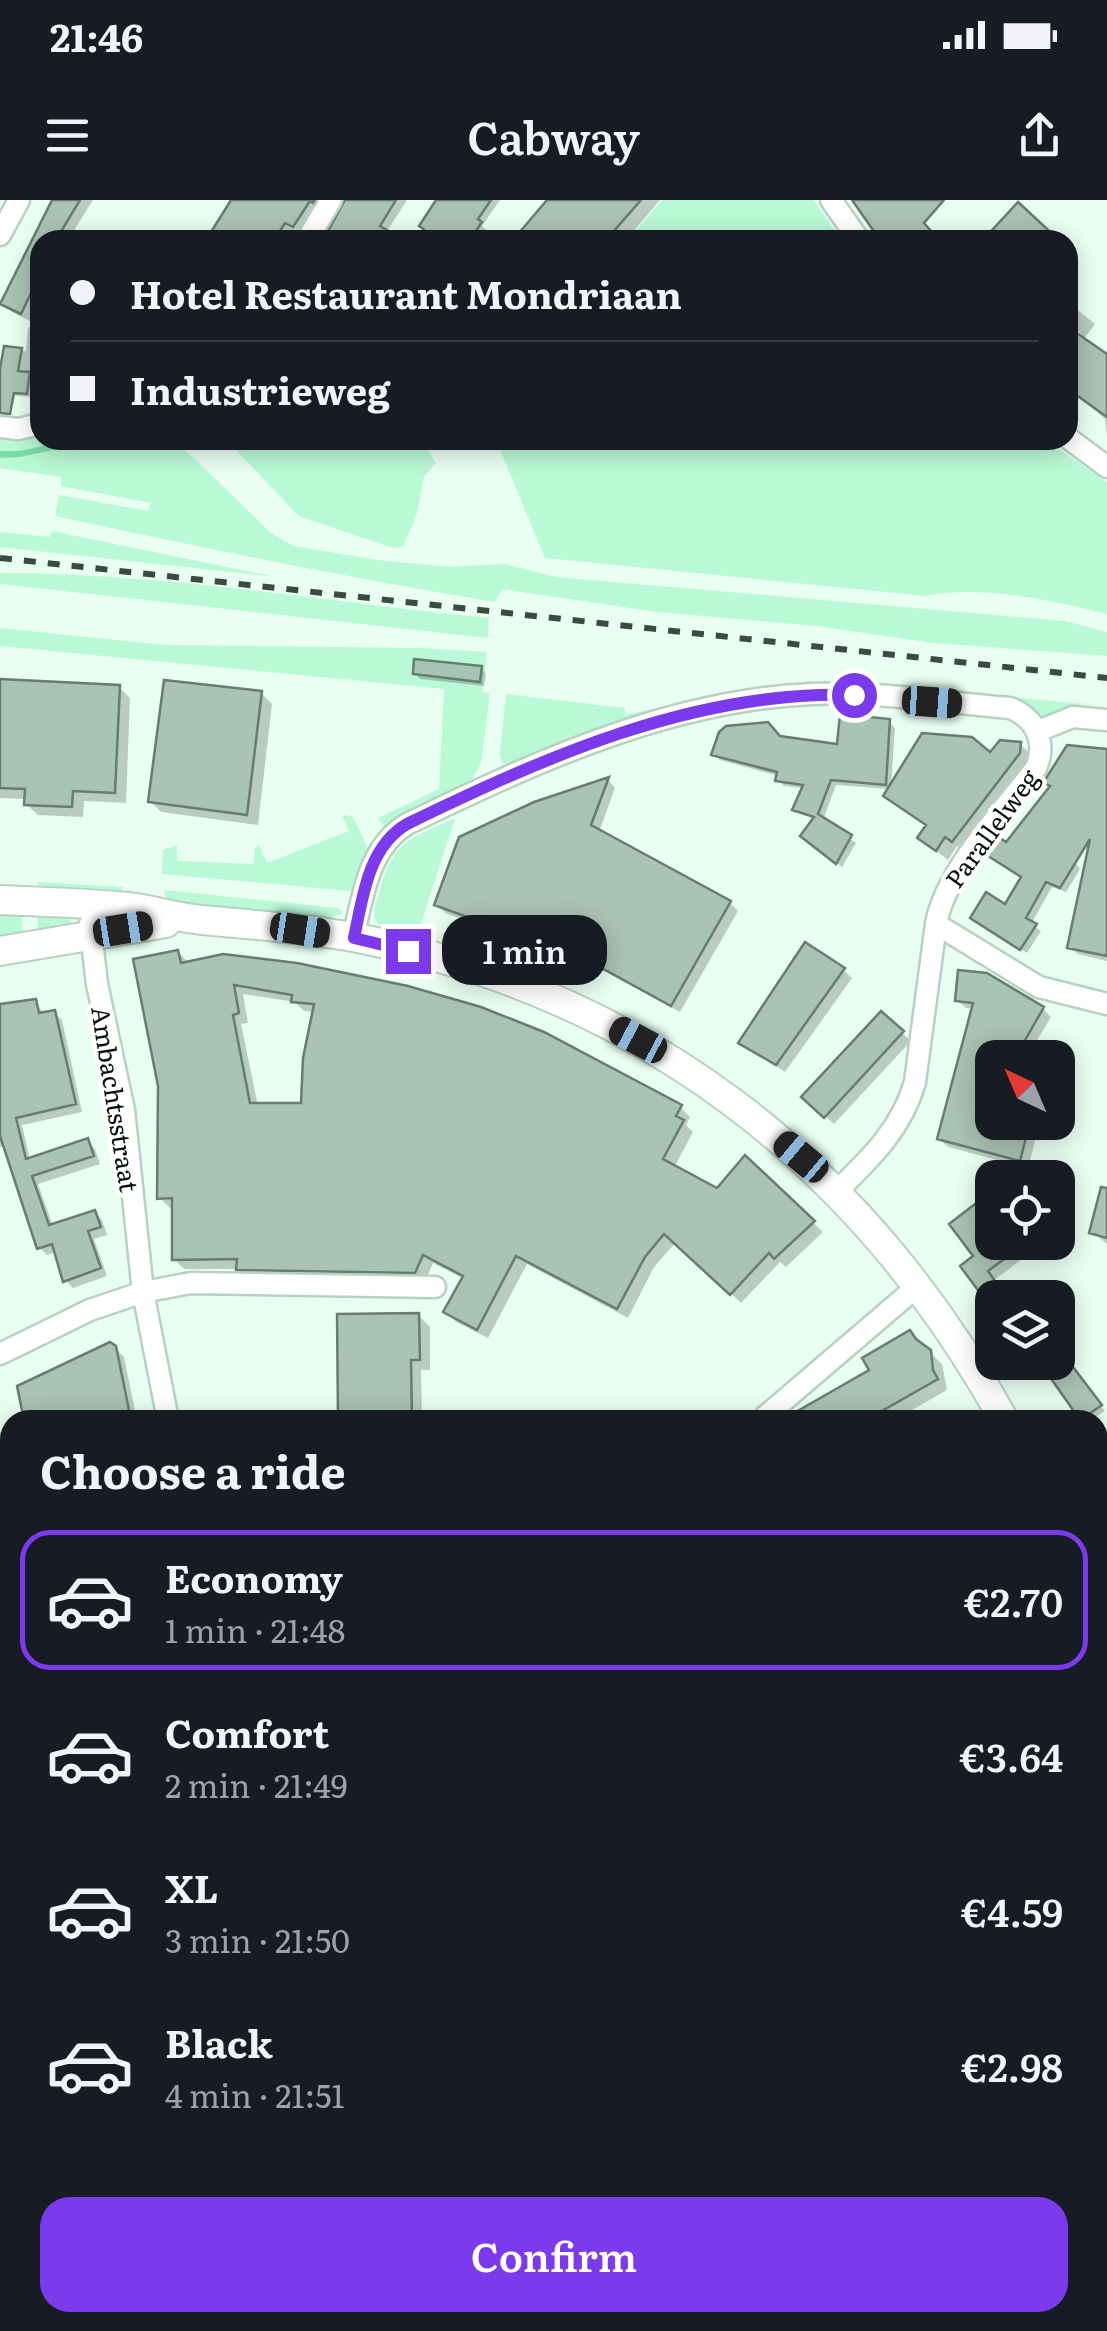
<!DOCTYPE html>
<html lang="en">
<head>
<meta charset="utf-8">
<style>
	body { margin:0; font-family:Literata,serif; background:#20242c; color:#f1f3f6; height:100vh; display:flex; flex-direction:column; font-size:38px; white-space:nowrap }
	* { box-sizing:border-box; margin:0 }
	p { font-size:32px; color:#9ea1a6 }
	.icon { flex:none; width:55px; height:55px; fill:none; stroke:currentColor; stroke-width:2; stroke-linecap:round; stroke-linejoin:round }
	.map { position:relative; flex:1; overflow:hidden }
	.side { position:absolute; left:0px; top:1210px; width:1108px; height:922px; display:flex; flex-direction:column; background:#171b24; border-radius:30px 30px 0 0; box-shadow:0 5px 25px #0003 }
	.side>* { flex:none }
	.top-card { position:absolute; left:30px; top:30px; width:1048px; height:220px; border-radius:30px; box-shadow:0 5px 25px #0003; display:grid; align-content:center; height:220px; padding:0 40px; background:#171b24 }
	.needle { width:65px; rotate:316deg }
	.controls { position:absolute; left:975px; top:840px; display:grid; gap:20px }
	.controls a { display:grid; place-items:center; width:100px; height:100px; border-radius:20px; background:#171b24; box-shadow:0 5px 25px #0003; font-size:50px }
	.end { position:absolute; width:45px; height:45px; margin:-22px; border:12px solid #7c3aed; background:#fff; box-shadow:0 0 0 5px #fff }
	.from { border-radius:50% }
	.bubble { position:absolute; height:70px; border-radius:30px; background:#171b24; box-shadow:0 5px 25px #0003; font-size:32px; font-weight:600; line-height:70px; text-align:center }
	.car { position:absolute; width:30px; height:60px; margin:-30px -15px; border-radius:12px; box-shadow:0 0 8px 2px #0007; background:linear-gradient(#222 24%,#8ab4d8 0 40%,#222 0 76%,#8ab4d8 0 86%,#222 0) }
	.top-card b { display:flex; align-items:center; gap:35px; height:95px; font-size:38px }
	.top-card b+b { border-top:2px solid #363941 }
	.top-card i { width:25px; height:25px; background:#f1f3f6 }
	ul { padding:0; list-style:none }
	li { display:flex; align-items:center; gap:30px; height:140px; margin:0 20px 15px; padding:0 20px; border:5px solid transparent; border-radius:30px }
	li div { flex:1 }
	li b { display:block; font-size:38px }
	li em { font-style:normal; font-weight:600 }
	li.active { border-color:#7c3aed }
	li>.icon { width:90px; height:90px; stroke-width:1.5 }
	h2 { padding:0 40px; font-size:45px; line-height:120px }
	.cta { display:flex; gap:20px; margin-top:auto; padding:20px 40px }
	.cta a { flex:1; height:115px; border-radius:30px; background:#7c3aed; color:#fff; font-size:40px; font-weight:600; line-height:115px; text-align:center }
	.status { display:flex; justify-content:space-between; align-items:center; height:70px; padding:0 50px; background:#171b24; direction:ltr }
	.status svg { height:28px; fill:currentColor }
	header { display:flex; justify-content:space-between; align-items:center; height:130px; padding:0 40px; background:#171b24; font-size:45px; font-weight:600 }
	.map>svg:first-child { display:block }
	.green { fill:#baf9d6 }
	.water { fill:#7cdcab }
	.shadow { fill:#0003; fill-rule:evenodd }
	.building { fill:#a9c3b4; stroke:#657e70; stroke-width:2.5; fill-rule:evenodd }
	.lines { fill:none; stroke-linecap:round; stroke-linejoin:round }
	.street-casing { stroke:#b7d2c2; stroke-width:25 }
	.secondary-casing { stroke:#b7d2c2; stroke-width:32 }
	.primary-casing { stroke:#b7d2c2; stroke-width:38 }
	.street { stroke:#fff; stroke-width:20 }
	.secondary { stroke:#fff; stroke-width:28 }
	.primary { stroke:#fff; stroke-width:32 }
	.rail { stroke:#3d4943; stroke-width:6; stroke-dasharray:12 12; stroke-linecap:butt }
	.route { stroke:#7c3aed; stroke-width:12 }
	.labels { text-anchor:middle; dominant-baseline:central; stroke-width:9; stroke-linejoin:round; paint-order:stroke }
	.street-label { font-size:25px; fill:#07110c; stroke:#fff }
</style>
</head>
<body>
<div class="status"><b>21:46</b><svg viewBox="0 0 49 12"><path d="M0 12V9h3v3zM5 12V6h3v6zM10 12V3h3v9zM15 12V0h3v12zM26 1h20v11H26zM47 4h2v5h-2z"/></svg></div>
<header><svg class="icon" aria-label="menu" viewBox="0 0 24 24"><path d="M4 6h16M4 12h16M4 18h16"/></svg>Cabway<svg class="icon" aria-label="share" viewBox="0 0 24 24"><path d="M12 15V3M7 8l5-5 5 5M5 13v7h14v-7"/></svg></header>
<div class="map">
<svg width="1107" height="2131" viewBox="0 0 1107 2131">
	<rect width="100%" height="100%" fill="#e9fff2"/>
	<path class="green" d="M 662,0 L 814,0 L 841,40 L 628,40 Z
		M 40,232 L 40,240 L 175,240 L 272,334 L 294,346 L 378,360 L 450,367 L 504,364 L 556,377 L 1065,421 L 1107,432 L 1107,456 L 933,443 L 817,426 L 657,412 L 502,389 L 495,402 C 347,378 201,347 55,316 L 59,295 L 148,311 L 151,303 L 61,286 L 61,277 L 0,268 L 0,237 Z
		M 246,240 L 422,240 L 436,263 L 424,277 L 416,317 L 403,347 L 393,348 L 299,316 L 232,246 Z
		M 496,240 L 1046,240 L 1107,282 L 1107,414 C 1055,401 979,384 926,396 L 545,358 Z
		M 52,331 L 276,377 L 0,347 L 0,332 L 50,337 Z
		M 0,373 C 164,373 327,402 489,418 L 488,438 L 0,384 Z
		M 0,428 L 164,445 L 419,448 L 487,452 L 482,492 L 490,493 L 481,563 L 470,583 L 386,629 L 378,618 L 439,589 L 444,489 L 0,446 Z
		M 839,482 L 1107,506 L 1083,504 L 1077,510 L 1043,518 L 1017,501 L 843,483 L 511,566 L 502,562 L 500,554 L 506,494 L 625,508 L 625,515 L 743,490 Z
		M 347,615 L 353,617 L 369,651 L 355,689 L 351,691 L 162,674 L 163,650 L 177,645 L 177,661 L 254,664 L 255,648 L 259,645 L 267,663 L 349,631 L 342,616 Z
		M 455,618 L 418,733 L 378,724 C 371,713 375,705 379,693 C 394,640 407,640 455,618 Z
		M 38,682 L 123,687 L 118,701 L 38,695 Z
		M 164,690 L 338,708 L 343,713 L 324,721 L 168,706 Z
		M 0,706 L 21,706 L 23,741 L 0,745 Z
		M 37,707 L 71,716 L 70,728 L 38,738 Z"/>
	<path class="water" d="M 72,240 L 100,240 L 20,257 L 0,258 L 0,251 L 19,251 Z"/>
	<path class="shadow" d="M 55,0 L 93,0 L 68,40 L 40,40 L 40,99 L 30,121 L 12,112 L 3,104 Z
		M 234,0 L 316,0 L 321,4 L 302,34 L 295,29 L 288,40 L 209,40 Z
		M 350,0 L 407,0 L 386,33 L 398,40 L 327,40 Z
		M 438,0 L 500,0 L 482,26 L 486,30 L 479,40 L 440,40 Z
		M 550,0 L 660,0 L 626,40 L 516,40 Z
		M 1068,102 L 1095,124 L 1083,140 L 1107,157 L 1107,236 L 1105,219 L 1068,188 L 1068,153 L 1081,134 L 1068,123 Z
		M 28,127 L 40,128 L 40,179 L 33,179 L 31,197 L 0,194 L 0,171 L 6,149 L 26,151 Z
		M 481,468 L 486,474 L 484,486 L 420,479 L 415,474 Z
		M 0,482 L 119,487 L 130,498 L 126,603 L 84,601 L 83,617 L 38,615 L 26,604 L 27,599 L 0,598 Z
		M 261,493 L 272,504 L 258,625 L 161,612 L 150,601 Z
		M 889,522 L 895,528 L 891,587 L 1020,544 L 1031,555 L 1030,564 L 964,651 L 957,646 L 948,660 L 920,638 L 927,627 L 886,596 L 890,589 L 836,585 L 823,620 L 856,643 L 842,667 L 809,641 L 816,620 L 795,609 L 804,588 L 784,586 L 778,580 L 779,576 L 720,560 L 714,555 L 780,538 L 839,547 Z
		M 1107,552 L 1107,645 L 1059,640 L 1080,669 L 1066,692 L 1052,687 L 1031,724 L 1041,731 L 1027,753 L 979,723 L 1006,708 L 1024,679 L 1007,646 L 1051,588 L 1046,583 Z
		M 608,580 L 615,588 L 599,632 L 730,703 L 738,711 L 680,812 L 606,772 L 562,760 L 553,751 L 445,713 L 437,704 L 535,604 Z
		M 1107,670 L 1107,761 L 1078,754 L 1070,747 Z
		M 178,752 L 189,763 L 680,907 L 690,917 L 686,925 L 693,932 L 674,968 L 718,991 L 745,958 L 823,1032 L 786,1067 L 780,1062 L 741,1103 L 676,1042 L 654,1067 L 628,1118 L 527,1064 L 488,1138 L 456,1122 L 446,1112 L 464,1079 L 433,1063 L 425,1082 L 249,1079 L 238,1069 L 184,1069 L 174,1059 L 174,1008 L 170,1008 L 160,998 ZM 243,794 L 295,802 L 304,811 L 315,812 L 304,906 L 258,906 L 241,824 L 248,823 Z
		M 843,770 L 852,778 L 785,872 L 741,842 Z
		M 957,800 L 1043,809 L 1051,817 L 1033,847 L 992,858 L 992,922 L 1040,922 L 1028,968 L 948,947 L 939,938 L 974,809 L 966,808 Z
		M 35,801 L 44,814 L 54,812 L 62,820 L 82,912 L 22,925 L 30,960 L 87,941 L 95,949 L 100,964 L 38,984 L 53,1026 L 95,1013 L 102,1020 L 107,1035 L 94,1039 L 107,1076 L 73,1088 L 65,1080 L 57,1052 L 47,1055 L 39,1047 L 6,945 L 0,947 L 0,807 Z
		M 881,814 L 911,841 L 834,924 L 804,897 Z
		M 1107,990 L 1107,1044 L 1092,1032 Z
		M 992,994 L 992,1042 L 1024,1042 L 1023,1046 L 1029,1054 L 994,1080 L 1001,1090 L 989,1099 L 982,1091 L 976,1056 L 953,1024 Z
		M 418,1115 L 430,1127 L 430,1170 L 421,1170 L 422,1220 L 342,1220 Z
		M 910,1133 L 942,1164 L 947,1190 L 895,1220 L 788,1220 L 872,1171 Z
		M 115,1148 L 124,1157 L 137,1220 L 27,1220 Z
		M 1077,1175 L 1105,1211 L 1091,1220 L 1083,1220 L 1056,1181 Z
		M 10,1230 L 10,1435 L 8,1435 L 0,1428 L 0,1232 Z
		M 1107,1261 L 1107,1285 L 1098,1271 L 1098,1267 Z
		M 10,1518 L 10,1768 L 0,1774 L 0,1524 Z
		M 1098,1640 L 1104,1647 L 1107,1715 L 1107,2022 L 1098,2023 Z
		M 10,1954 L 10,2121 L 0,2127 L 0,1959 Z
		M 297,2122 L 368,2122 L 353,2131 L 282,2131 Z
		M 481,2122 L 657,2122 L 642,2131 L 486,2131 Z"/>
	<path class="building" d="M 52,0 L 80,0 L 56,40 L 40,40 L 40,74 L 21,114 L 0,104 Z
		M 231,0 L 315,0 L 313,3 L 310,1 L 293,27 L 285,23 L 274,40 L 206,40 Z
		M 345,0 L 396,0 L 380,26 L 403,40 L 323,40 Z
		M 436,0 L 491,0 L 478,19 L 482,22 L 470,40 L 438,40 L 419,26 Z
		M 547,0 L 641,0 L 606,40 L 513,40 Z
		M 852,0 L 944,0 L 924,23 L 939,40 L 880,40 Z
		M 1018,2 L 1059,40 L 983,40 Z
		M 1068,127 L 1107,154 L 1107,217 L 1068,189 Z
		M 4,146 L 22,148 L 18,171 L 30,172 L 27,194 L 14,193 L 10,214 L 0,213 L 0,169 Z
		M 414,459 L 482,466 L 480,482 L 413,474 Z
		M 0,479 L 120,485 L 115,593 L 73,591 L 72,607 L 24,605 L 25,589 L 0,588 Z
		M 164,480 L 262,491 L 247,615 L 148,602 Z
		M 840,514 L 890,519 L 886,585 L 831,580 L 818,614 L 852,635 L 836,664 L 800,636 L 814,617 L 792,610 L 803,585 L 775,581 L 777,572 L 711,555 L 719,532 L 726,526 L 768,522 L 780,536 L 837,544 Z
		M 922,533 L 972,537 L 990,552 L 1000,540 L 1021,542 L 1020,553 L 952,642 L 945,637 L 936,651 L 917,638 L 926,625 L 883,596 Z
		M 1067,545 L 1107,549 L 1107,756 L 1067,748 L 1090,639 L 1060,688 L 1046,682 L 1026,718 L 1037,724 L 1020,750 L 970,718 L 986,692 L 1005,704 L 1021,677 L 988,656 L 1000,638 L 1006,642 L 1050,586 L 1043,583 Z
		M 609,577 L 591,625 L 731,701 L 671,806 L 596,765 L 551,753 L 553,748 L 434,705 L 459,637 L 534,602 Z
		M 805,742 L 845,768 L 776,865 L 738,843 Z
		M 178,750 L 181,763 L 223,754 L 297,763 L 408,786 L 481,807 L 544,832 L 682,905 L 676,916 L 684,920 L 663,959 L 717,988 L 745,955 L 815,1021 L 774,1059 L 769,1053 L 730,1095 L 664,1034 L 645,1057 L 617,1109 L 516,1056 L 477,1130 L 443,1112 L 463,1076 L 423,1055 L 415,1073 L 236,1070 L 237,1059 L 172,1060 L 172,998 L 157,999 L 158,886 L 133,759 ZM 234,785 L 292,795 L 291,802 L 314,804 L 303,858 L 301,903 L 250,903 L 233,815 L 239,813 Z
		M 958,770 L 987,773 L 1044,807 L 1024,842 L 1061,852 L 1060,858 L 992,858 L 992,922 L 1030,922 L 1020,961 L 937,939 L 973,803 L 955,801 Z
		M 36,799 L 39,813 L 55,810 L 76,904 L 16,918 L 26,959 L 88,938 L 94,956 L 32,976 L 49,1025 L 95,1010 L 101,1027 L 88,1031 L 101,1068 L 63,1082 L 52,1044 L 37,1049 L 0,936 L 0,804 Z
		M 881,811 L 904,831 L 824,918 L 801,897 Z
		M 1101,987 L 1107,988 L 1107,1038 L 1089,1033 Z
		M 992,991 L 992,1042 L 1027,1042 L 988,1071 L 995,1081 L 980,1093 L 960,1066 L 973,1056 L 949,1024 Z
		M 419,1113 L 420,1160 L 411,1160 L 412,1220 L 338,1220 L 337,1114 Z
		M 910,1130 L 916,1139 L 931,1150 L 933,1170 L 938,1179 L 866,1220 L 782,1220 L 869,1170 L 862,1158 Z
		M 110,1142 L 116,1146 L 131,1220 L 24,1220 L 17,1186 Z
		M 1073,1167 L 1102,1205 L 1080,1220 L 1052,1180 Z"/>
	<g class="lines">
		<defs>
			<path id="street" d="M 831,0 L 859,40
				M 0,35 L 19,0
				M 307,40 L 331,0
				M 0,227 L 18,229 L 40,224
				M 1068,238 L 1107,267
				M 1038,531 L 1073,517 L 1107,520
				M 90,724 L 97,784 L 124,910 L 143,1092 L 168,1220
				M 353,738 C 363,696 368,648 407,624 C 533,563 669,500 812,494 C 877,491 945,503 1010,508 C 1036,518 1047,543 1036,568 C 1003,611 945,672 936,724
				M 837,991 C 871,958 902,928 915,882 L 936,724 L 1039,787 L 1107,804
				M 0,1154 L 90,1110 L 143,1092 L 191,1083 L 435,1087
				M 761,1220 L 919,1085
				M 0,1806 L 10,1800"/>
			<path id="secondary" d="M 0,700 C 43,702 86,703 128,707 C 153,710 178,718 203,720 C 253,725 303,728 353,737 C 643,794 862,963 1004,1220
				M 0,751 L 166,723
				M 1098,1477 L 1107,1522"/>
			<path id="primary" d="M 1098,1531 L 1107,1525
				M 70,2131 L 83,2122
				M 115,2131 L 129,2122"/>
		</defs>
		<use href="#street" class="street-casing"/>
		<use href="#secondary" class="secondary-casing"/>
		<use href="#primary" class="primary-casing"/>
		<use href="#street" class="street"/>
		<use href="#secondary" class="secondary"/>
		<use href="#primary" class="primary"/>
		<path class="rail" d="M 0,358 L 1107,478"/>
	</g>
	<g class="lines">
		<path class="route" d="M 408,751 L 354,738 C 363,696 368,647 407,624 C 547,556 696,490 854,495"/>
	</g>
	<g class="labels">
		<g class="street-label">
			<text transform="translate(991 628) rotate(-54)">Parallelweg</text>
			<text transform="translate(116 899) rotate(81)">Ambachtsstraat</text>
		</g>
	</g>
</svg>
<div class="controls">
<a><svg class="needle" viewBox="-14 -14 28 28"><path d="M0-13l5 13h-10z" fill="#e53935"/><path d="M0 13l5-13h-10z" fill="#9ea1a6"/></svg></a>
<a><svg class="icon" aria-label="locate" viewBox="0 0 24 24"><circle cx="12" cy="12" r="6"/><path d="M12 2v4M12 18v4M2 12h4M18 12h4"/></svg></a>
<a><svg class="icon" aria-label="layers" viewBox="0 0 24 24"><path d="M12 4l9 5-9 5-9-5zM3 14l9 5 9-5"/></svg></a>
</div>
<i class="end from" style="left:854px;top:495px"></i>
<i class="end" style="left:408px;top:751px"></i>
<div class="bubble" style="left:442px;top:715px;width:165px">1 min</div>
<i class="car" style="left:932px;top:502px;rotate:94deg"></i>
<i class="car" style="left:123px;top:729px;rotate:81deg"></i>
<i class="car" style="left:300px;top:730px;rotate:99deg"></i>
<i class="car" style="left:638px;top:840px;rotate:298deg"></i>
<i class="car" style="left:801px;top:957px;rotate:310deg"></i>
<div class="top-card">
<b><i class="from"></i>Hotel Restaurant Mondriaan</b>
<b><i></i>Industrieweg</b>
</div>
<section class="side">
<h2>Choose a ride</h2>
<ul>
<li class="active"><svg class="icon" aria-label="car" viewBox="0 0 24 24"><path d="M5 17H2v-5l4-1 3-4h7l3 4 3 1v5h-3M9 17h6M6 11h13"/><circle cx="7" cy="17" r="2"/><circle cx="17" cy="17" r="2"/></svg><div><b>Economy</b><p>1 min · 21:48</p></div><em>€2.70</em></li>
<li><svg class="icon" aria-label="car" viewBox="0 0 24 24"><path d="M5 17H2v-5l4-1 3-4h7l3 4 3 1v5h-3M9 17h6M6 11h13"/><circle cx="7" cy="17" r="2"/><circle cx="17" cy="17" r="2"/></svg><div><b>Comfort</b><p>2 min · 21:49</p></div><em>€3.64</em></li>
<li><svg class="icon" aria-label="car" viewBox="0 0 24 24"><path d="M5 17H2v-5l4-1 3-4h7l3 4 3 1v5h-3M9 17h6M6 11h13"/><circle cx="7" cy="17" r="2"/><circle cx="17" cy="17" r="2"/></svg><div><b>XL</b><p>3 min · 21:50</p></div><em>€4.59</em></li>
<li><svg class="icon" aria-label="car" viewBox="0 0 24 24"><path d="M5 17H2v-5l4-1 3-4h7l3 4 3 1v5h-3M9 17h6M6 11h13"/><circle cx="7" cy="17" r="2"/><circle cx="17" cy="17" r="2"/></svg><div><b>Black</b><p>4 min · 21:51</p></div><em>€2.98</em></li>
</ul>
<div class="cta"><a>Confirm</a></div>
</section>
</div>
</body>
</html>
